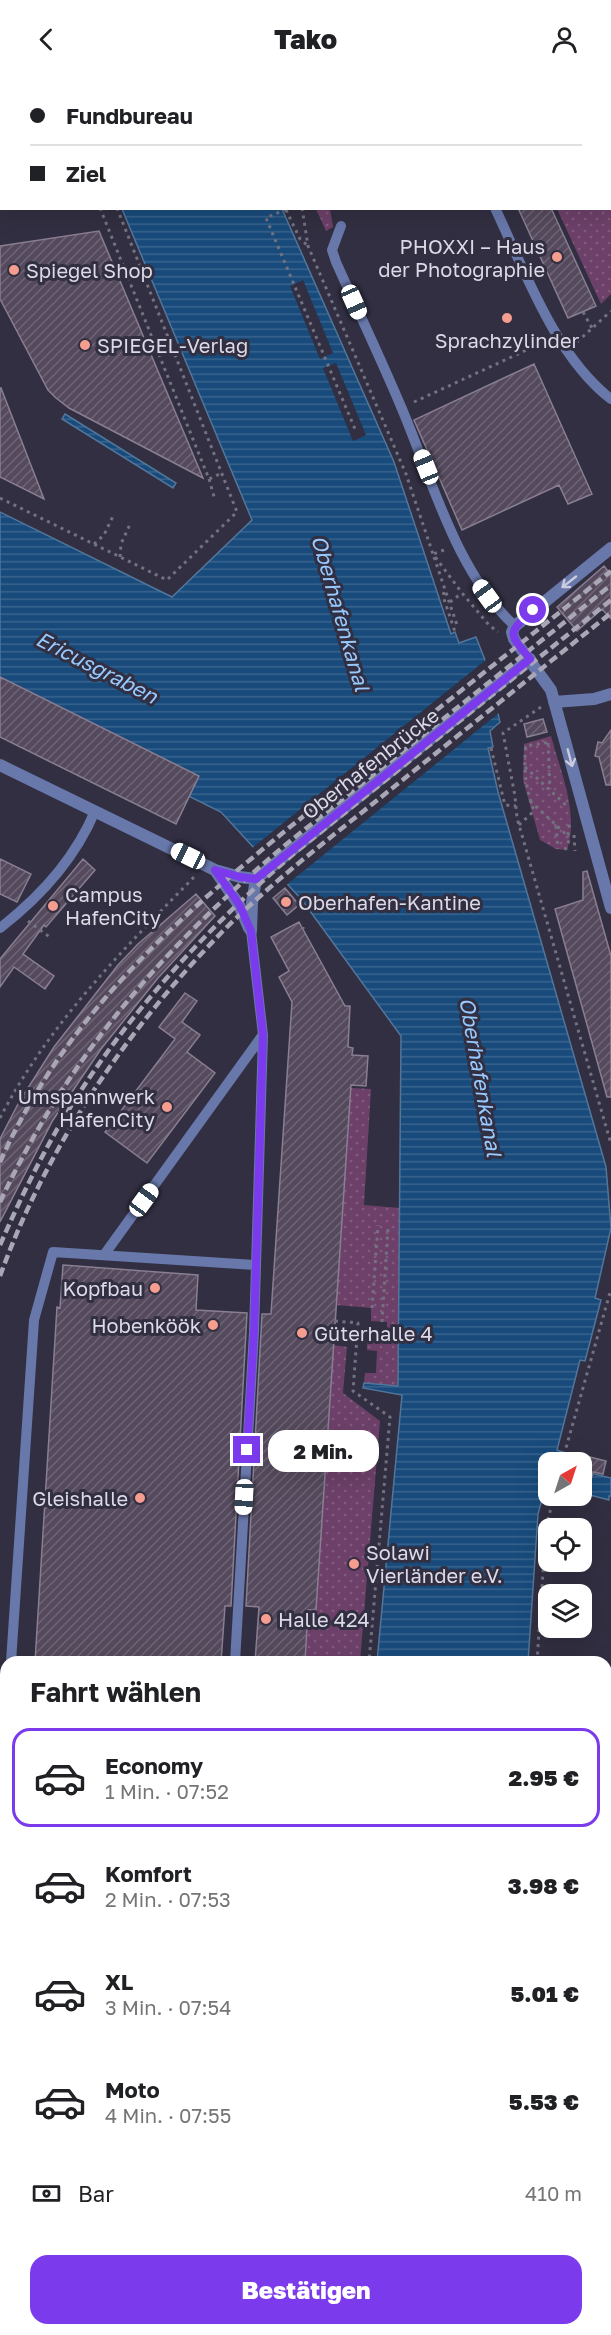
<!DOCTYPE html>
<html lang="de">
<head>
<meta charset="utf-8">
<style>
	body { margin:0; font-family:"Golos Text",sans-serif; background:#f2f2f2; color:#202124; height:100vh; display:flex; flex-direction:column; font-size:22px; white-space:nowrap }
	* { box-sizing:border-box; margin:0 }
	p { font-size:20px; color:#757577 }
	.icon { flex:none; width:33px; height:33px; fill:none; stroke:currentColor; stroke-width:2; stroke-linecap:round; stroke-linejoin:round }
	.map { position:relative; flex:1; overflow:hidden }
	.details { position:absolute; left:0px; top:1578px; width:612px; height:680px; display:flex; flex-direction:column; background:#fff; border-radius:18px 18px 0 0; box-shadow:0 6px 24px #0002 }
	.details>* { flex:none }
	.hud { position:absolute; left:0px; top:0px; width:612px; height:132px; box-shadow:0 6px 24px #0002; display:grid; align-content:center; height:132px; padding:0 30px; background:#fff }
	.needle { width:39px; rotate:39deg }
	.tools { position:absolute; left:538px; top:1374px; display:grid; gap:12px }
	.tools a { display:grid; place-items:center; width:54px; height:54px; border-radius:12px; background:#fff; box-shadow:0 6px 24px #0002; font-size:30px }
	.end { position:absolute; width:27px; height:27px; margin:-14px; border:8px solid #7c3aed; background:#fff; box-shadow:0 0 0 3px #fff }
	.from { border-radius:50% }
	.bubble { position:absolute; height:42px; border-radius:18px; background:#fff; box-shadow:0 6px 24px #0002; font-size:20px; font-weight:800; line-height:42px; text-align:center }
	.car { position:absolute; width:18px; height:36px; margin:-18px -9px; border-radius:8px; box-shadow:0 0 4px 2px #0007; background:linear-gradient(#fff 24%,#345 0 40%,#fff 0 76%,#345 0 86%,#fff 0) }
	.hud b { display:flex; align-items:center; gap:21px; height:57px; font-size:22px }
	.hud b+b { border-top:2px solid #e0e0e0 }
	.hud i { width:15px; height:15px; background:#202124 }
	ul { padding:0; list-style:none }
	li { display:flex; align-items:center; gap:18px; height:99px; margin:0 12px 9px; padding:0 18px; border:3px solid transparent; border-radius:18px }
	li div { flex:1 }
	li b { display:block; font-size:22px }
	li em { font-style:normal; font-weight:800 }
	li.current { border-color:#7c3aed }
	li>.icon { width:54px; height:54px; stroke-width:1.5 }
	h2 { padding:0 30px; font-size:27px; line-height:72px }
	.pay { display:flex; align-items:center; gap:15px; height:66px; padding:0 30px; font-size:22px }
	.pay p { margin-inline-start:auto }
	.button { display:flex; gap:12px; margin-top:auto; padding:12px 30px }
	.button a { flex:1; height:69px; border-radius:18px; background:#7c3aed; color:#fff; font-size:24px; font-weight:800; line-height:69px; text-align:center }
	header { display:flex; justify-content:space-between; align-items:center; height:78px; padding:0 30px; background:#fff; font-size:27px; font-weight:800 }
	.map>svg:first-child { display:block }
	.grass { fill:url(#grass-dots) }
	.pitch { fill:#6d4069 }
	.water { fill:url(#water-rules); stroke:#52769b; stroke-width:1.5 }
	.pier { fill:#312f41 }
	.building { fill:url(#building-hatch); stroke:#897e92; stroke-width:1.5 }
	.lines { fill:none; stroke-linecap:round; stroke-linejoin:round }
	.path { stroke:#737281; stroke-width:3; stroke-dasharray:3 4.5; stroke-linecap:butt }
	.lane { stroke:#6878ab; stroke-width:10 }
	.street { stroke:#6878ab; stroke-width:12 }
	.secondary { stroke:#869ff1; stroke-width:12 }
	.rail { stroke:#a9a7b5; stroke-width:4.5; stroke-dasharray:9 4.5; stroke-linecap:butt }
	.oneway { stroke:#cacbdd }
	.route { stroke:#7c3aed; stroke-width:8 }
	.poi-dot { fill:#f59d8e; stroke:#312f41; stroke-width:2 }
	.labels { text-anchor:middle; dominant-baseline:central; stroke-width:6; stroke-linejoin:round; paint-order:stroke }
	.poi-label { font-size:20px; fill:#dbdae6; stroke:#312f41; text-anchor:start }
	.street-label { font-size:20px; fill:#dbdae6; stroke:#312f41 }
	.water-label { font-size:21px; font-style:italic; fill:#98c9fe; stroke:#312f41 }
</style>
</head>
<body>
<header><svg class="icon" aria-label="back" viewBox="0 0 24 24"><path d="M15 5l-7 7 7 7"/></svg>Tako<svg class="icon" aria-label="person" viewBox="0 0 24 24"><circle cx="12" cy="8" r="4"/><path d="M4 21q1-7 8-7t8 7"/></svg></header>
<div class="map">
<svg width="611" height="2257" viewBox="0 0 611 2257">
	<defs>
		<pattern id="grass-dots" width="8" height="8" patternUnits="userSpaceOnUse" patternTransform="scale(1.5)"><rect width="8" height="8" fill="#6d4069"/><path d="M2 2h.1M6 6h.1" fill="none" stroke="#815b7e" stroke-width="1.8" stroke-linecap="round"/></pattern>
		<pattern id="water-rules" width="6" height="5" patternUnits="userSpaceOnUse" patternTransform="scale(1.5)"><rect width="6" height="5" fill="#184b7b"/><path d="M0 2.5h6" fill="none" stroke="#39648e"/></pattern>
		<pattern id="building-hatch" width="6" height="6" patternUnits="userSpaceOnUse" patternTransform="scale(1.5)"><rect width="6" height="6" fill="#554a5d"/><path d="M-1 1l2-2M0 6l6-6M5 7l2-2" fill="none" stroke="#6d6474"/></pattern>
	</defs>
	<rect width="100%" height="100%" fill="#312f41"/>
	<path class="grass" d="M 611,77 L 611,216 L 601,226 L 557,131 L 610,130 Z
		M 316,131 L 330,131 L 333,149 L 326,153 Z
		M 551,658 C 561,695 579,735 567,772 L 556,771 L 540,762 L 523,702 L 524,666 Z
		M 350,1010 L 371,1011 L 364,1127 L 400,1130 L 398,1308 L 364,1305 L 365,1295 L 376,1295 L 377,1273 L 367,1272 L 367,1262 L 387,1263 L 387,1244 L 371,1243 L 371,1230 L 336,1227 Z
		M 333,1267 L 347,1269 L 343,1315 L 380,1343 L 360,1584 L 305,1584 L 308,1532 L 316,1532 Z"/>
	<path class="pitch" d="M 257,2252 L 353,2252 L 354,2253 L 360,2252 L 362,2257 L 261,2257 Z"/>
	<path class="water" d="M 0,0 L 223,0 L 223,1 L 2,2 L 0,68 Z
		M 122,131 L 282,131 L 394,384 L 451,556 L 455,554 L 459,565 L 476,559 L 485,582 L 500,644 L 490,653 L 493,669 L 488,670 L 498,714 L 606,1089 L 611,1150 L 595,1220 L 601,1222 L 585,1283 L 580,1282 L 557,1372 L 577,1379 L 576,1384 L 549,1384 L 549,1407 L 546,1407 L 538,1436 L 528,1584 L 377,1584 L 402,1317 L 363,1310 L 364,1305 L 398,1308 L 401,958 L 302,822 L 221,734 L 0,625 L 0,434 L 172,519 L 252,442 Z
		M 65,336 L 176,405 L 173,410 L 62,341 Z
		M 582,1393 L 611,1400 L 611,1418 L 609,1418 L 609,1422 L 582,1415 Z
		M 606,1875 L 611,1885 L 611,2257 L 385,2257 L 383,2252 L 606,2252 Z"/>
	<path class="pier" d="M 303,202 L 333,275 L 320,281 L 290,208 Z
		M 336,285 L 366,357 L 353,363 L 323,290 Z
		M 487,581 L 500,634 L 285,808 L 251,771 Z"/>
	<path class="building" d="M 518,130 L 551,130 L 596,228 L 568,240 Z
		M 99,153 L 203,400 L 69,330 L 56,320 L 48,312 L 0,221 L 0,168 Z
		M 534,286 L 592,416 L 568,426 L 559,407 L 462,452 L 414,342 Z
		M 0,310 L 1,310 L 44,421 L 0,399 Z
		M 604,488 L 611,497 L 611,541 L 602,531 L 577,553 L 557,529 Z
		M 0,599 L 199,698 L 176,746 L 0,659 Z
		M 543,641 L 547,654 L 527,659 L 524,646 Z
		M 611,652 L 611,707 L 606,707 L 599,679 L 595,678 L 598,664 L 602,665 Z
		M 0,781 L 31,796 L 17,824 L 0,816 Z
		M 83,781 L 95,792 L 46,849 L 44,847 L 23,876 L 54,898 L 45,911 L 14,889 L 0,909 L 0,881 Z
		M 587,793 L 611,878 L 611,1019 L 607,1019 L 555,831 L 583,822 L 583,794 Z
		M 285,810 L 299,827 L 287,837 L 273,820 Z
		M 196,816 L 215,838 L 158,900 L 101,971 L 53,1042 L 0,1144 L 0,1061 L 19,1024 L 54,969 L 118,887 L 138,866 Z
		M 299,844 L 345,928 L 350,928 L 348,969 L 353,970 L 352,977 L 368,978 L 366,1008 L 351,1007 L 316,1532 L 308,1532 L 305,1584 L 255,1584 L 259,1529 L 246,1528 L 262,1236 L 271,1236 L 292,924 L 279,899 L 289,893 L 271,859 Z
		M 185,915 L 197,923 L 182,944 L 200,957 L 187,974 L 215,995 L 147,1085 L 105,1054 L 175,961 L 159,949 Z
		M 63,1187 L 198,1197 L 196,1232 L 247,1235 L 231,1528 L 225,1528 L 221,1584 L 35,1584 L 57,1229 L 60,1230 Z
		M 582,1377 L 606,1383 L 603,1396 L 593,1394 L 587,1419 L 582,1419 Z"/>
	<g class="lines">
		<path class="path" d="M 243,0 L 243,2
			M 228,2 L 231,0
			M 610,43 L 611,43
			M 610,71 L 611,71
			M 100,130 L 209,401 L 222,395
			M 302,130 L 308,168 L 406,396 L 433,476 L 462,515 L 489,547 L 498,554
			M 286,131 L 266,140 L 355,351
			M 286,132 L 300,161 L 307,167
			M 583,234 L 592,250
			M 577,264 L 611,233
			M 414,324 L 544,264
			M 209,401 L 215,422
			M 0,420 L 167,502 L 237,434 L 117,130
			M 94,466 L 104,457 L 114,436
			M 444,472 L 433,476 L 457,547
			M 120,479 L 121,466 L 131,444
			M 444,514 L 443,518 L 455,554
			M 450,524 L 462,515
			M 541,629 L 503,655 L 515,718 L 517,740 L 611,1066
			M 548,665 L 550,711
			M 491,670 L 505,727 L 516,728
			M 525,689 L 568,729
			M 530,723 L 568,758 L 570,742
			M 519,747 L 534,733 C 526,711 523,692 526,668 L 551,664
			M 556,748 L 558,771
			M 574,757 L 575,773
			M 565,772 L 570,760 L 568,758
			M 28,843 L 51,860
			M 303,849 L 303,851
			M 0,1040 C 50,944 121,874 196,797
			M 372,1230 L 378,1147
			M 335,1243 L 358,1245 L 353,1313 L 390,1339 L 369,1584
			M 382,1244 L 388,1150
			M 562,1384 L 611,1211
			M 537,1584 L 546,1449 L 554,1418
			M 606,1869 L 611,1879
			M 0,2046 L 6,2057
			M 0,2155 L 6,2161
			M 369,2252 L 371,2257"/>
		<path class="lane" d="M 495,130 C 525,193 555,278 611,321
			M 341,148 L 332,172 L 336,184 C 358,233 381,281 402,331 C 432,402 457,496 515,548
			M 0,850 C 40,819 75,781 95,733
			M 104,1177 L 262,958
			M 11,1584 L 34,1242 L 53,1174 L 255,1187
			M 235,1584 L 254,1254 L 263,957 L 251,853
			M 0,2242 L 6,2248
			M 9,2252 L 13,2257
			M 249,2252 L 253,2257"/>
		<path class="street" d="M 0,100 L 2,100
			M 611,470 L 515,548 L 512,554 L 514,561 L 551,612 L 611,830
			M 554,624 L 594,621 L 611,616
			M 0,687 L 215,792 L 240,799 L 256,801
			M 215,792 L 239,827 L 249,850
			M 251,853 L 252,825 L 256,801 L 530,581"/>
		<path class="secondary" d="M 481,2 L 482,0
			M 519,2 L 521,0
			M 610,22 L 611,22
			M 0,112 L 2,112
			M 0,2194 L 6,2201
			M 0,2223 L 6,2227
			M 41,2252 L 47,2257"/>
		<path class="rail" d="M 0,1084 C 75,917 203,819 341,708 C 431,636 522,565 611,493
			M 0,1124 C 69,977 165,867 289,764 L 611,507
			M 0,1167 C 18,1126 37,1086 59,1048 C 121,942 204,852 297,773 L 611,522
			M 0,1198 C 47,1068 127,951 223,853 C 273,803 330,760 385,716 C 460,656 536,595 611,535
			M 0,1882 L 6,1897
			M 0,1909 L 6,1924
			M 0,1937 L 6,1953
			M 0,1986 L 6,2000
			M 0,2015 L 6,2028
			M 138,2252 L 142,2257
			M 155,2252 L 160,2257
			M 169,2252 L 173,2257
			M 193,2252 L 197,2257
			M 207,2252 L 211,2257"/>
	</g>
	<defs><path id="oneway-shaft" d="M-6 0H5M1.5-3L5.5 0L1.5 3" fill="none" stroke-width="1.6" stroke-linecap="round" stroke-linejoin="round" transform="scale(1.5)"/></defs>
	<g class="oneway">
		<use href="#oneway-shaft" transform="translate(569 504) rotate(142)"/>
		<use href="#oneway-shaft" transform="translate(570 680) rotate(75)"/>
	</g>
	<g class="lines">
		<path class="route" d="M 247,1372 L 254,1254 L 263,957 L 251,853 L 239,826 L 215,792 L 240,799 L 256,801 L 530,581 C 508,554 507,556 533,532"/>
	</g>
	<g class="poi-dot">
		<circle cx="557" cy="179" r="6"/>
		<circle cx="14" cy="192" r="6"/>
		<circle cx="507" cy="240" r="6"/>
		<circle cx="85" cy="267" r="6"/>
		<circle cx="286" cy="824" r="6"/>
		<circle cx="53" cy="828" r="6"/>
		<circle cx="167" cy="1029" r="6"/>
		<circle cx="155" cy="1210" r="6"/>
		<circle cx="213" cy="1247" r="6"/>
		<circle cx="302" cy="1255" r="6"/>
		<circle cx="140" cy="1420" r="6"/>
		<circle cx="354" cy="1486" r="6"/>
		<circle cx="266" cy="1541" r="6"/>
	</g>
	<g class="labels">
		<g class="poi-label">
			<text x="545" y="168" text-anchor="end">PHOXXI – Haus<tspan x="545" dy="23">der Photographie</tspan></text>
			<text x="26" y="192">Spiegel Shop</text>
			<text x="507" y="262" text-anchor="middle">Sprachzylinder</text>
			<text x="97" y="267">SPIEGEL-Verlag</text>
			<text x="65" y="816">Campus<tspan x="65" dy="23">HafenCity</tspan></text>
			<text x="298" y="824">Oberhafen-Kantine</text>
			<text x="155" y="1018" text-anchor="end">Umspannwerk<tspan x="155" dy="23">HafenCity</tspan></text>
			<text x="143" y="1210" text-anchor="end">Kopfbau</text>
			<text x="201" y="1247" text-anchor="end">Hobenköök</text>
			<text x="314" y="1255">Güterhalle 4</text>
			<text x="128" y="1420" text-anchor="end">Gleishalle</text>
			<text x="366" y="1474">Solawi<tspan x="366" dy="23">Vierländer e.V.</tspan></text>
			<text x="278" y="1541">Halle 424</text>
		</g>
		<g class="street-label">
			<text transform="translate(370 685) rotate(-38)">Oberhafenbrücke</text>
		</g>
		<g class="water-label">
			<text transform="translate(341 535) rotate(74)">Oberhafenkanal</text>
			<text transform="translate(97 589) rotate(27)">Ericusgraben</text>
			<text transform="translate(481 999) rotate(80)">Oberhafenkanal</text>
		</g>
	</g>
</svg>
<div class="tools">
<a><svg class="needle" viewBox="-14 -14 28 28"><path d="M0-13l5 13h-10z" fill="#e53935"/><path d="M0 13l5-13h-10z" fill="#757577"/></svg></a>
<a><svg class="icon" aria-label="locate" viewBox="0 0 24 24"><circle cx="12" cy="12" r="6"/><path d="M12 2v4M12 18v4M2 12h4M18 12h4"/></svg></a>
<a><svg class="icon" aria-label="layers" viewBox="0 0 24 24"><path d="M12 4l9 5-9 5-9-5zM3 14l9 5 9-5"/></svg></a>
</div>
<i class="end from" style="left:533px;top:532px"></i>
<i class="end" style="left:247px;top:1372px"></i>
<div class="bubble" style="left:268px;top:1352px;width:111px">2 Min.</div>
<i class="car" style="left:354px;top:224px;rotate:156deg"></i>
<i class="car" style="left:426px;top:389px;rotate:338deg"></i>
<i class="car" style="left:487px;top:518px;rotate:324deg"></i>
<i class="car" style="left:188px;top:778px;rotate:296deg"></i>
<i class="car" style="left:144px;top:1122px;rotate:36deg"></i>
<i class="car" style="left:244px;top:1419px;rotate:183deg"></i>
<div class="hud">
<b><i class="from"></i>Fundbureau</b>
<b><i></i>Ziel</b>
</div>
<section class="details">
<h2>Fahrt wählen</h2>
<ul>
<li class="current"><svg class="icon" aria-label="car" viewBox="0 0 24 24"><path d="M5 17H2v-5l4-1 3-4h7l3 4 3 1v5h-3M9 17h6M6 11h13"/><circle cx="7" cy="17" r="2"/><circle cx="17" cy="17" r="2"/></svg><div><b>Economy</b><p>1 Min. · 07:52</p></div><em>2.95 €</em></li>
<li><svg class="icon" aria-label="car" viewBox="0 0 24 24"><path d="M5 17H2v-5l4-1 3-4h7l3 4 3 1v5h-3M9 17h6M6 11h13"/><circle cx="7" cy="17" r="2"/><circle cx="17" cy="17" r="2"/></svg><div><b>Komfort</b><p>2 Min. · 07:53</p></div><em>3.98 €</em></li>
<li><svg class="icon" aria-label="car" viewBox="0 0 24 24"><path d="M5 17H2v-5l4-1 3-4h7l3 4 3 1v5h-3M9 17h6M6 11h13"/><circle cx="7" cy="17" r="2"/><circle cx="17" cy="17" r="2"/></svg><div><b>XL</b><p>3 Min. · 07:54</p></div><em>5.01 €</em></li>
<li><svg class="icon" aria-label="car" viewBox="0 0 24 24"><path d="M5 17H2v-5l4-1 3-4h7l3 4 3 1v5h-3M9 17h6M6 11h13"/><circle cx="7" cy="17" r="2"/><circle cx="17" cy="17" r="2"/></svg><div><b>Moto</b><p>4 Min. · 07:55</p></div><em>5.53 €</em></li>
</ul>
<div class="pay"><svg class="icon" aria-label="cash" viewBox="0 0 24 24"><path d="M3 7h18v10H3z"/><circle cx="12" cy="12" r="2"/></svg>Bar<p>410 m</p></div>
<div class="button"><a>Bestätigen</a></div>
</section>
</div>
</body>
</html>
